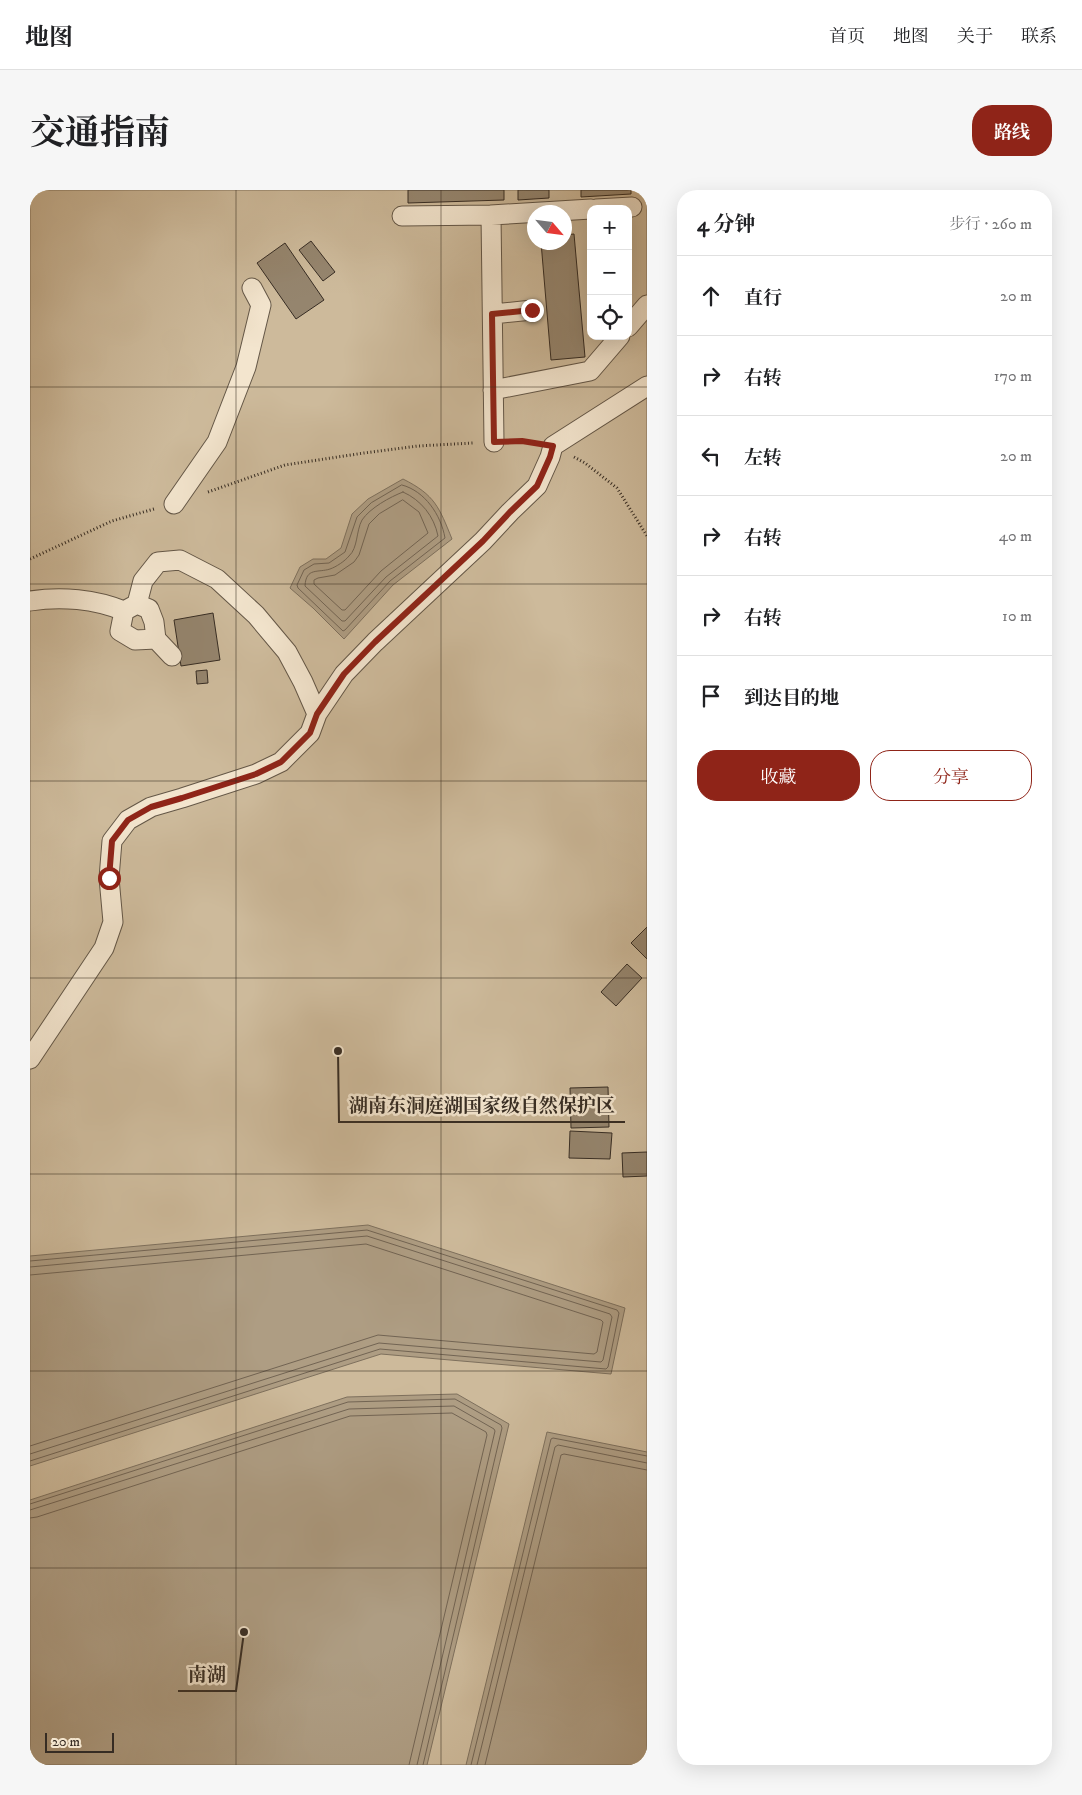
<!DOCTYPE html>
<html lang="zh">
<head>
<meta charset="utf-8">
<style>
  :root { --surface:#fff; --page:#f6f6f6; --text:#202124; --muted:#757577; --line:#e0e0e0; --accent:#8f2418 }
  body { margin:0; font-family:"IM FELL DW Pica","Noto Serif SC",serif; background:var(--page); color:var(--text) }
  .controls { position:absolute; right:15px; top:15px; display:grid; overflow:hidden; border-radius:10px; box-shadow:0 5px 20px #0002 }
  .controls button { width:45px; height:45px; display:grid; place-items:center; padding:0; border:0; border-bottom:1px solid var(--line); background:var(--surface); color:var(--text); font:25px sans-serif }
  .compass { position:absolute; left:497px; top:15px; width:45px; height:45px; border-radius:50%; background:var(--surface); box-shadow:0 5px 20px #0002; rotate:118deg }
  .scale { position:absolute; left:15px; bottom:12px; width:69px; box-sizing:border-box; padding-left:5px; border:2px solid #362c23; border-top:0; font-size:14px; line-height:18px; white-space:nowrap; color:#362c23; -webkit-text-stroke:4px #f3e5ce; paint-order:stroke }
  .stop { position:absolute; width:15px; height:15px; margin:-11px; border:4px solid #8f2418; border-radius:50%; background:#fff }
  .stop.end { background:#8f2418; border-color:#fff; box-shadow:0 1px 5px #0008 }
  .list { margin:0; padding:0; list-style:none }
  h2 { display:flex; justify-content:space-between; align-items:center; height:65px; margin:0; padding:0 20px; font-size:21px }
  h2 small { font-size:16px; font-weight:400; color:var(--muted) }
  .list li { display:grid; grid-template-columns:32px 1fr auto; gap:15px; align-items:center; box-sizing:border-box; height:80px; padding:0 20px; border-top:1px solid var(--line) }
  .list b { display:block; font-size:19px; white-space:nowrap }
  .list em { font-size:16px; font-style:normal; color:var(--muted) }
  .actions { display:flex; gap:10px; padding:15px 20px }
  .actions a { flex:1; padding:11px 0; border:1px solid var(--accent); border-radius:20px; text-align:center; font-size:18px; color:var(--accent) }
  .actions .main { background:var(--accent); color:#fff }
  .icon { flex:none; width:28px; height:28px; fill:none; stroke:currentColor; stroke-width:2; stroke-linecap:round; stroke-linejoin:round }
  .map { position:relative; flex:none; width:617px; height:1575px; overflow:hidden; border-radius:20px }
  header { display:flex; align-items:center; gap:30px; box-sizing:border-box; height:70px; padding:0 25px; background:var(--surface); border-bottom:1px solid var(--line) }
  header strong { font-size:24px }
  nav { display:flex; gap:28px; margin-inline-start:auto; font-size:18px }
  .intro { display:flex; align-items:center; justify-content:space-between; box-sizing:border-box; height:120px; padding:0 30px }
  h1 { margin:0; font-size:35px }
  .button { padding:12px 22px; border-radius:20px; background:var(--accent); color:#fff; font-size:18px; font-weight:700 }
  main { display:flex; gap:30px; padding:0 30px }
  aside { flex:1; background:var(--surface); border-radius:20px; box-shadow:0 5px 20px #0002 }
  .map>svg:first-child { display:block }
  .green { fill:#cdba9b; stroke:#82735f; fill-rule:evenodd }
  .water { fill:#ae9d83; stroke:#7e705d }
  .lines { fill:none; stroke-linecap:round; stroke-linejoin:round }
  .shore { stroke:#726453; stroke-width:1 }
  .building { fill:#95856e; stroke:#362c23 }
  .street-casing { stroke:#645747; stroke-width:21 }
  .path { stroke:#362c23; stroke-width:3; stroke-dasharray:1 2.5; stroke-linecap:butt }
  .street { stroke:#f3e5ce; stroke-width:19 }
  .route { stroke:#8f2418; stroke-width:6 }
  .grid { fill:none; stroke:#362c23; stroke-width:1; stroke-opacity:0.55 }
  .leader { fill:none; stroke:#362c23; stroke-width:2 }
  .callout-dot { fill:#362c23; stroke:#f3e5ce; stroke-width:2 }
  .callout-label { font-size:19px; text-anchor:middle; font-weight:bold; fill:#362c23; stroke:#f3e5ce; stroke-width:5; stroke-linejoin:round; paint-order:stroke }
</style>
</head>
<body>
<header>
<strong>地图</strong>
<nav><a>首页</a><a>地图</a><a>关于</a><a>联系</a></nav>
</header>
<div class="intro"><h1>交通指南</h1><a class="button">路线</a></div>
<main>
<div class="map">
<svg width="617" height="1575" viewBox="0 0 617 1575">
  <rect width="100%" height="100%" fill="#ecd7b4"/>
  <filter id="stains"><feTurbulence type="fractalNoise" baseFrequency=".004" numOctaves="4"/><feColorMatrix values="0 0 0 0 .2 0 0 0 0 .09 0 0 0 0 .02 0 0 0 .5 -.17"/></filter>
  <radialGradient id="worn" r=".72"><stop offset=".6" stop-color="#630" stop-opacity="0"/><stop offset="1" stop-color="#630" stop-opacity=".3"/></radialGradient>
  <path class="green" d="M 0,0 L 617,0 L 617,1575 L 0,1575 ZM 561,19 L 598,19 L 598,146 L 561,146 ZM 504,22 L 534,22 L 534,52 L 504,52 Z"/>
  <path class="water" d="M 373,289 C 405,305 409,317 422,349 L 363,395 L 314,449 L 283,418 L 260,398 L 270,377 L 283,369 L 296,369 L 311,358 L 322,324 L 338,309 Z
    M 338,1035 L 595,1118 L 581,1184 L 351,1164 L 0,1276 L 0,1066 Z
    M 427,1204 L 479,1234 L 397,1575 L 0,1575 L 0,1310 L 317,1207 Z
    M 517,1242 L 617,1262 L 617,1575 L 436,1575 Z"/>
  <g class="lines">
    <path class="shore" d="M 372,295 C 395,301 411,325 415,348 L 360,391 L 315,440 L 313,441 L 268,398 L 267,395 L 274,380 L 284,374 L 299,373 L 315,362 L 327,327 L 341,313 Z
      M 373,302 C 391,310 404,326 408,346 L 356,387 L 315,431 L 312,431 L 275,396 C 276,377 288,383 300,379 C 306,377 315,371 319,366 C 328,358 326,341 332,330 C 340,318 360,307 373,302 Z
      M 373,310 L 389,322 L 398,343 L 351,381 L 315,420 L 312,420 L 284,394 L 284,390 L 288,388 L 305,385 L 324,372 L 329,365 L 339,334 L 349,324 Z
      M 0,1071 L 337,1040 L 587,1120 L 589,1123 L 578,1177 L 576,1179 L 350,1159 L 0,1271
      M 0,1077 L 337,1046 L 580,1124 L 582,1127 L 573,1170 L 571,1172 L 349,1153 L 0,1264
      M 0,1085 L 336,1054 L 571,1130 L 573,1132 L 567,1162 L 564,1164 L 348,1145 L 0,1256
      M 0,1314 L 318,1212 L 425,1209 L 471,1235 L 472,1238 L 393,1575
      M 0,1320 L 319,1219 L 424,1216 L 464,1239 L 465,1241 L 387,1575
      M 0,1328 L 7,1327 L 320,1226 L 422,1223 L 456,1242 L 457,1245 L 379,1575
      M 441,1575 L 521,1249 L 523,1248 L 617,1266
      M 447,1575 L 525,1257 L 528,1255 L 617,1273
      M 455,1575 L 531,1265 L 534,1264 L 617,1280"/>
  </g>
  <path class="building" d="M 378,0 L 474,0 L 474,10 L 378,13 Z
    M 488,0 L 519,0 L 519,8 L 488,10 Z
    M 551,0 L 601,0 L 601,4 L 551,7 Z
    M 544,44 L 555,167 L 521,170 L 511,52 L 534,52 L 534,45 Z
    M 281,51 L 305,82 L 293,91 L 269,60 Z
    M 255,53 L 294,110 L 266,129 L 227,73 Z
    M 183,423 L 190,470 L 151,476 L 144,430 Z
    M 177,480 L 178,493 L 167,494 L 166,481 Z
    M 617,737 L 617,769 L 601,753 Z
    M 597,774 L 612,788 L 586,816 L 571,802 Z
    M 578,897 L 579,937 L 541,938 L 540,898 Z
    M 540,941 L 582,943 L 580,969 L 539,968 Z
    M 617,962 L 617,986 L 593,987 L 592,963 Z"/>
  <g class="lines">
    <defs>
      <path id="street" d="M 566,19 L 602,17
        M 372,26 L 461,25
        M 463,124 L 502,120
        M 598,137 L 617,115
        M 463,200 L 560,181 L 590,146
        M 464,252 L 461,25 L 561,19
        M 144,314 L 187,252 L 216,177 L 231,115 L 222,98
        M 0,411 C 31,406 65,409 94,421
        M 126,449 L 105,450 L 90,441 L 94,421 L 107,414 L 119,419 L 124,432 L 126,449 L 142,466
        M 287,524 L 314,484 L 345,452 L 453,351 L 480,322 L 507,296 L 520,267 L 523,256 L 617,196
        M 0,869 L 74,758 L 83,732 L 79,688 L 82,651 L 98,630 L 121,617 L 152,608 L 226,584 L 251,572 L 280,543 L 287,524 L 273,492 L 257,462 L 226,425 L 187,389 L 150,370 L 128,372 L 113,391 L 107,414"/>
    </defs>
    <use href="#street" class="street-casing"/>
    <path class="path" d="M 484,251 L 503,253
      M 544,267 L 555,273 L 587,298 L 617,346
      M 178,302 L 255,275 L 334,263 L 388,256 L 443,253
      M 0,369 L 82,331 L 124,319"/>
    <use href="#street" class="street"/>
  </g>
  <g class="lines">
    <path class="route" d="M 79,688 L 82,651 L 98,630 L 121,617 L 152,608 L 226,584 L 251,572 L 280,543 L 287,524 L 314,484 L 345,452 L 453,351 L 480,322 L 507,296 L 520,267 L 523,256 L 492,251 L 464,252 L 462,124 L 502,120"/>
  </g>
  <path class="grid" d="M 206,0 L 206,1575M 411,0 L 411,1575M 0,197 L 617,197M 0,394 L 617,394M 0,591 L 617,591M 0,788 L 617,788M 0,984 L 617,984M 0,1181 L 617,1181M 0,1378 L 617,1378"/>
  <path class="leader" d="M308 861L309 932H595M214 1442L206 1501H148"/>
  <g class="callout-dot">
    <circle cx="308" cy="861" r="5"/>
    <circle cx="214" cy="1442" r="5"/>
  </g>
  <g class="callout-label">
    <text x="452" y="922">湖南东洞庭湖国家级自然保护区</text>
    <text x="177" y="1491">南湖</text>
  </g>
  <rect width="100%" height="100%" filter="url(#stains)"/>
  <rect width="100%" height="100%" fill="url(#worn)"/>
</svg>
<div class="controls">
<button>+</button>
<button>−</button>
<button><svg class="icon" aria-label="locate" viewBox="0 0 24 24"><circle cx="12" cy="12" r="6"/><path d="M12 2v4M12 18v4M2 12h4M18 12h4"/></svg></button>
</div>
<svg class="compass" viewBox="-18 -18 36 36"><path d="M0-13l5 13h-10z" fill="#e53935"/><path d="M0 13l5-13h-10z" fill="#757577"/></svg>
<div class="scale">20 m</div>
<div class="stop" style="left:79px;top:688px"></div>
<div class="stop end" style="left:502px;top:120px"></div>
</div>
<aside>
<h2>4 分钟<small>步行 · 260 m</small></h2>
<ul class="list">
<li><svg class="icon" aria-label="ahead" viewBox="0 0 24 24"><path d="M12 20V5M6 11l6-6 6 6"/></svg><div><b>直行</b></div><em>20 m</em></li>
<li><svg class="icon" aria-label="right" viewBox="0 0 24 24"><path d="M7 20v-9h11M14 6l5 5-5 5"/></svg><div><b>右转</b></div><em>170 m</em></li>
<li><svg class="icon" aria-label="left" viewBox="0 0 24 24"><path d="M17 20v-9H6M10 6l-5 5 5 5"/></svg><div><b>左转</b></div><em>20 m</em></li>
<li><svg class="icon" aria-label="right" viewBox="0 0 24 24"><path d="M7 20v-9h11M14 6l5 5-5 5"/></svg><div><b>右转</b></div><em>40 m</em></li>
<li><svg class="icon" aria-label="right" viewBox="0 0 24 24"><path d="M7 20v-9h11M14 6l5 5-5 5"/></svg><div><b>右转</b></div><em>10 m</em></li>
<li><svg class="icon" aria-label="arrive" viewBox="0 0 24 24"><path d="M6 21V4h12l-3 4 3 4H6"/></svg><div><b>到达目的地</b></div></li>
</ul>
<div class="actions"><a class="main">收藏</a><a>分享</a></div>
</aside>
</main>
</body>
</html>
